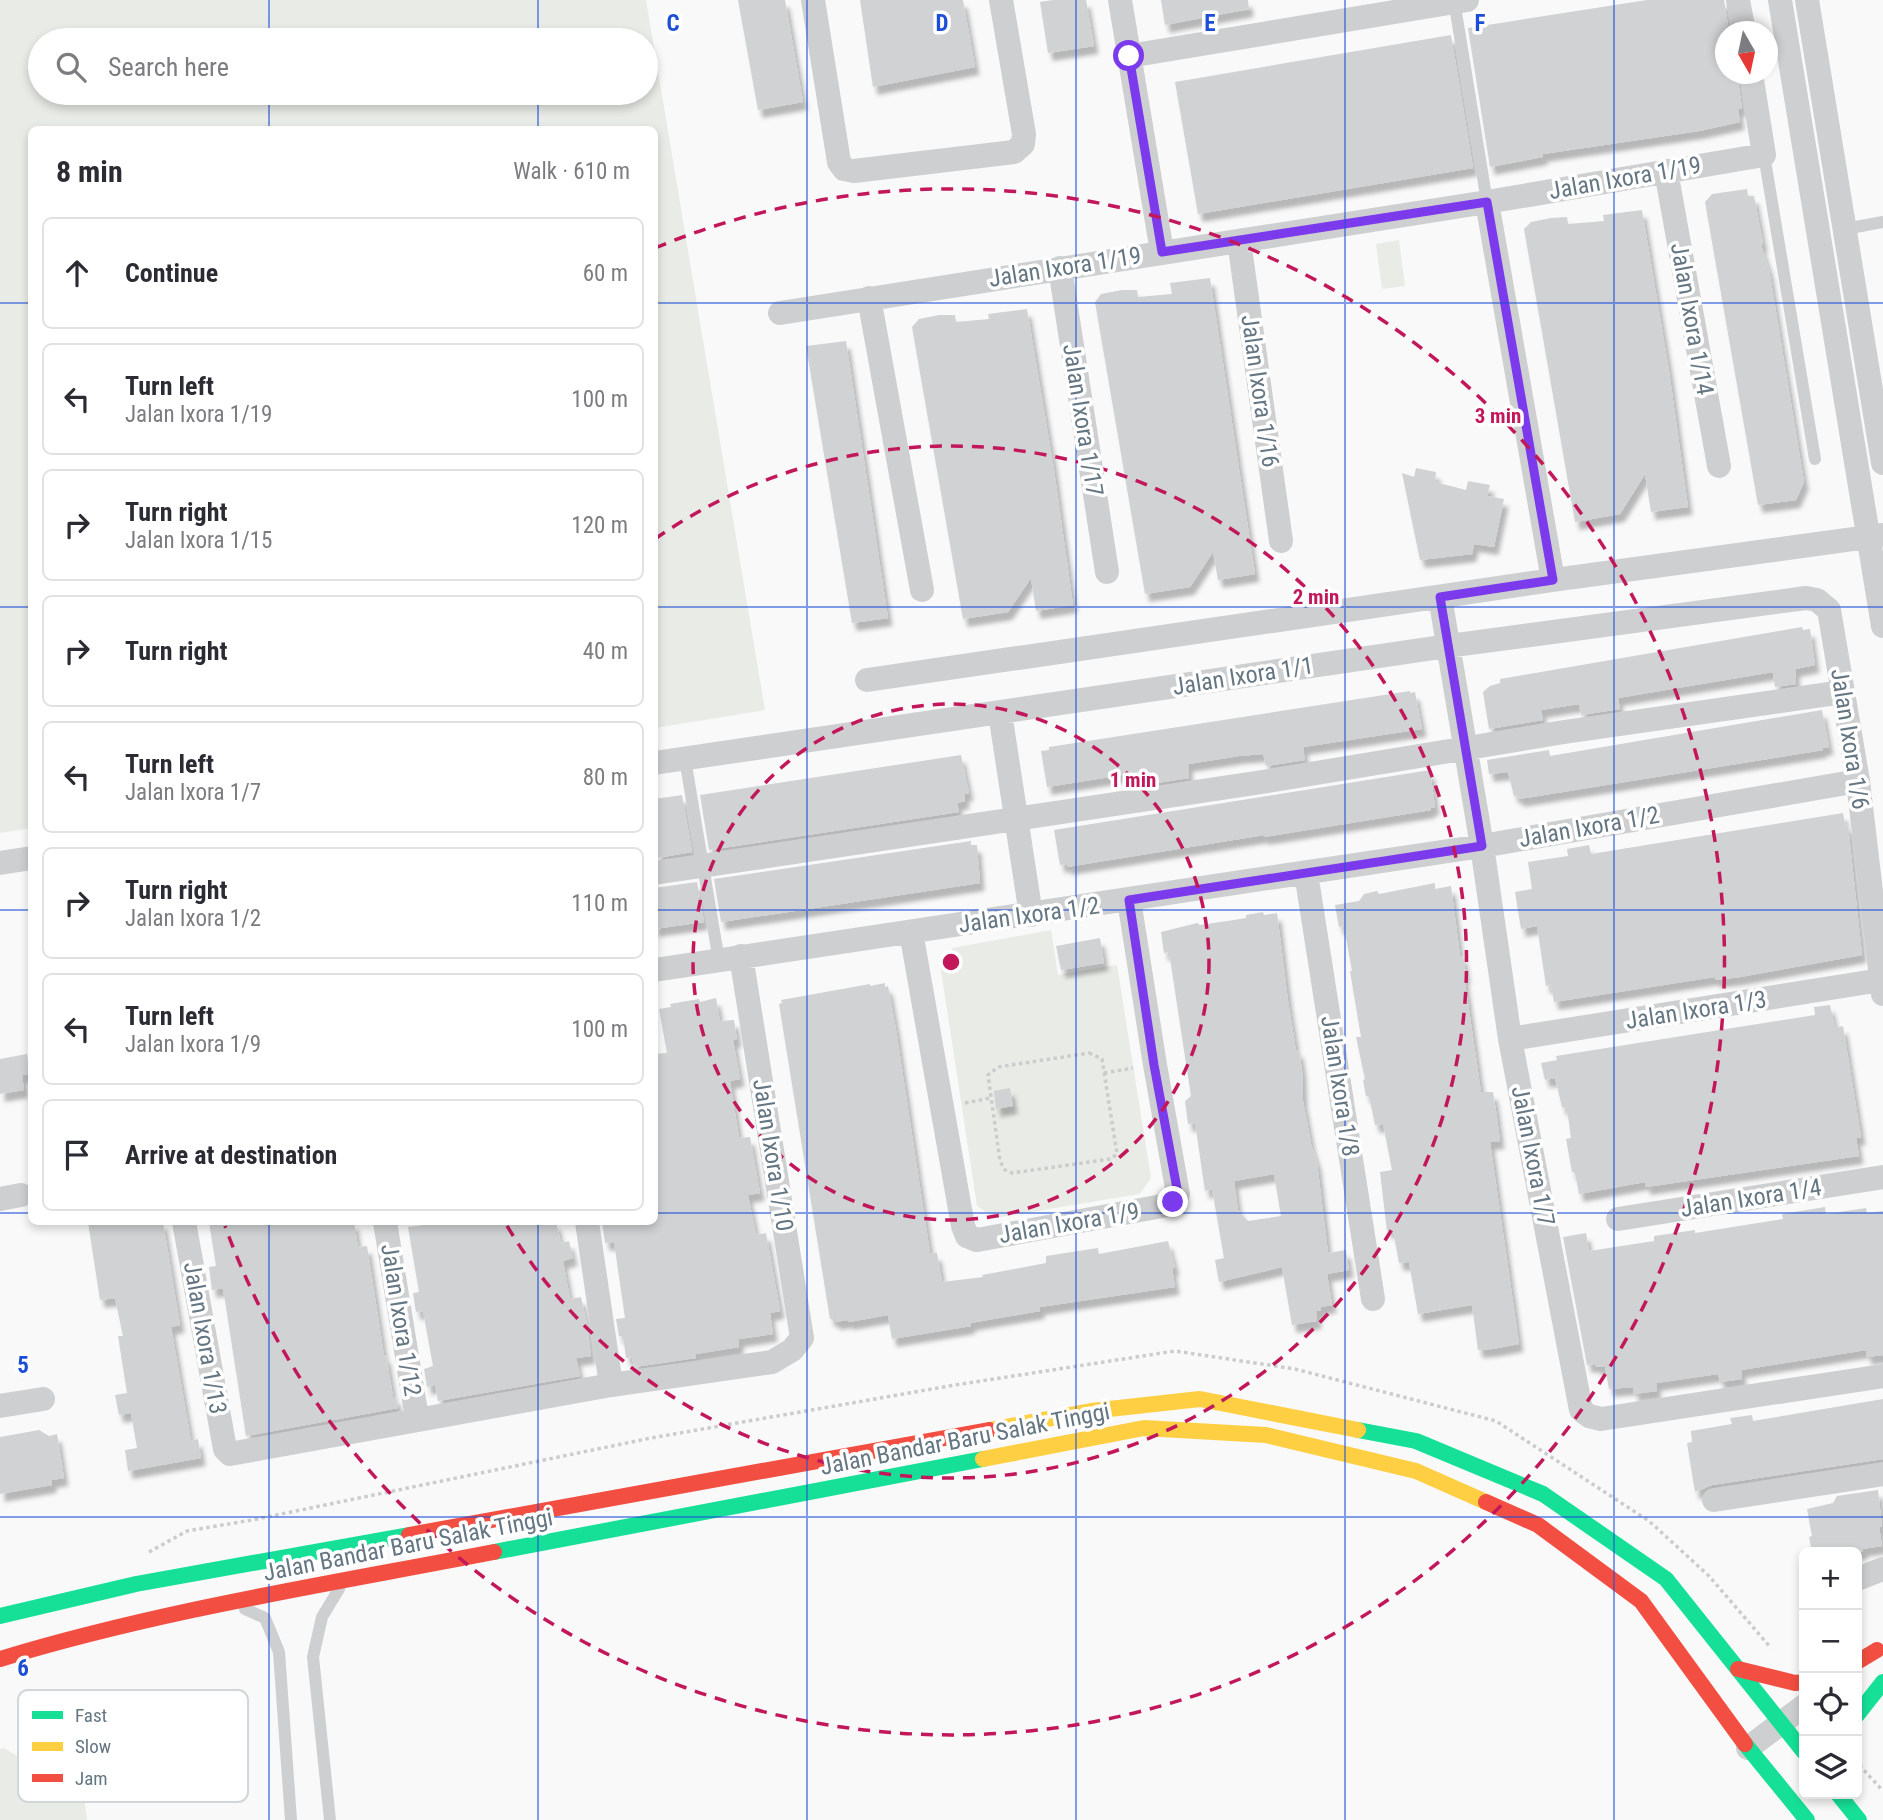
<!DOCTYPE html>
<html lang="en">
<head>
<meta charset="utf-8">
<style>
  :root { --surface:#fff; --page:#f2f2f3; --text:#2b2b33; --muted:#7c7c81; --line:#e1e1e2 }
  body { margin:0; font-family:"Roboto Condensed",sans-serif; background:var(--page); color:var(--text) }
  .controls { position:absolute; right:21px; bottom:21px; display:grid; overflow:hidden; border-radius:10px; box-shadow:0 4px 10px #0003 }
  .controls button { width:63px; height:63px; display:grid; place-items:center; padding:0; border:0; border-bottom:2px solid var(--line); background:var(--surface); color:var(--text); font:35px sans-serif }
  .compass { position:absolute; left:1715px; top:21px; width:63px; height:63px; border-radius:50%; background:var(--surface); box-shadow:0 4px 10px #0003; rotate:171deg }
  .stop { position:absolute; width:21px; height:21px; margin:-16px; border:5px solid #7c3aed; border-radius:50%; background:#fff }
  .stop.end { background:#7c3aed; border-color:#fff; box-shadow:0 2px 7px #0008 }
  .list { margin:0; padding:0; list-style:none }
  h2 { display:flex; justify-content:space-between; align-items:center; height:91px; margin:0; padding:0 28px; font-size:30px }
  h2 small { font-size:23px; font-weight:400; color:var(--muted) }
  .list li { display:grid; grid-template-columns:46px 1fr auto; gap:21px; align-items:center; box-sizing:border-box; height:112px; margin:0 14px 14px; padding:0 14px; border:2px solid var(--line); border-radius:10px }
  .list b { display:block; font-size:26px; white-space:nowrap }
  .list p { margin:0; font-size:23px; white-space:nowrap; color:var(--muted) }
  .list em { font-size:23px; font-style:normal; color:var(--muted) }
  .icon { flex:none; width:38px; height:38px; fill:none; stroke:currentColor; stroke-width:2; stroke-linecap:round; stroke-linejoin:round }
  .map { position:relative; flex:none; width:1883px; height:1820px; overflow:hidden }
  .search { position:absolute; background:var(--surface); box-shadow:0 4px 10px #0003; left:28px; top:28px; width:630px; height:77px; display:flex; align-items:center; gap:18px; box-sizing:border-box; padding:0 24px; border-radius:38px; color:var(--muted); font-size:26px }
  .panel { position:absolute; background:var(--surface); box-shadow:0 4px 10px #0003; left:28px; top:126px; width:630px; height:1099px; border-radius:10px }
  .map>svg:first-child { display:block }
  .green { fill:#e8ebe6; fill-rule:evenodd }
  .building { fill:#d0d2d3; fill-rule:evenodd; filter:url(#shadow) }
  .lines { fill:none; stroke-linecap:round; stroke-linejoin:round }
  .path { stroke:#cbcccd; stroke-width:3.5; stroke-dasharray:3.5 3.5; stroke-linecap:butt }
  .lane { stroke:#cecfd0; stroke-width:12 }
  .street { stroke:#cecfd0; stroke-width:24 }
  .fast { stroke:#16e098; stroke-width:16 }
  .slow { stroke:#ffcf43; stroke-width:16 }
  .jam { stroke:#f24e42; stroke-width:16 }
  .route { stroke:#7c3aed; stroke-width:9 }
  .grid { fill:none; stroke:#1d4ed8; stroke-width:2; stroke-opacity:0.55 }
  .ring { fill:none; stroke:#c2185b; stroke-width:3.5; stroke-dasharray:12 9 }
  .labels { text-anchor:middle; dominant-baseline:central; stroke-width:7; stroke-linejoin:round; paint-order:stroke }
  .street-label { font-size:24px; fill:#657683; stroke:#fff }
  .key { fill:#fff; stroke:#d1d6da; stroke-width:2 }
  .key-label { font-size:19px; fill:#657683 }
  .grid-label { font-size:23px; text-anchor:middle; font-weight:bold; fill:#1d4ed8; stroke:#fff; stroke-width:7; stroke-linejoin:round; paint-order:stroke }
  .centre { fill:#c2185b; stroke:#fff; stroke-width:3.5 }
  .ring-label { font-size:21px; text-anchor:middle; font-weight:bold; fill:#c2185b; stroke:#fff; stroke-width:7; stroke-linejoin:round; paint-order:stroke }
</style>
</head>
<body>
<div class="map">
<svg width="1883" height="1820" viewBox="0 0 1883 1820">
  <defs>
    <filter id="shadow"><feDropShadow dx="4.5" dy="8" stdDeviation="2" flood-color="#0004"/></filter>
  </defs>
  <rect width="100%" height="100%" fill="#f9f9f9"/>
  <path class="green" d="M 0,0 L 646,0 L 765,710 L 655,728 L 654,130 L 32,130 L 32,828 L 0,833 ZM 646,40 L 646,93 L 40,93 L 40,40 Z
    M 1399,240 L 1405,286 L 1382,289 L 1376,244 Z
    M 1051,930 L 1058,975 L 1117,965 L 1151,1178 L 1140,1194 L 995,1218 L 977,1206 L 940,964 L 953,948 Z
    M 4,1748 L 84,1797 L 87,1820 L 0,1820 L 0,1749 Z"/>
  <path class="building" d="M 738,0 L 785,0 L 803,102 L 758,110 Z
    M 860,0 L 963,0 L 975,67 L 873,87 Z
    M 1053,0 L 1086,0 L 1094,46 L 1048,53 L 1040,2 Z
    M 1161,0 L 1248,0 L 1249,9 L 1165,25 Z
    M 1647,0 L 1724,0 L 1729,32 L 1726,32 L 1726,74 L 1737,74 L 1742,109 L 1738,109 L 1740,122 L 1699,131 L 1543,154 L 1543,157 L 1490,167 L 1468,28 Z
    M 1451,35 L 1473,168 L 1198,214 L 1175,82 Z
    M 1747,189 L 1748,196 L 1754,196 L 1763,244 L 1761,245 L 1769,270 L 1804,482 L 1796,500 L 1758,505 L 1705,202 L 1712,194 Z
    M 1642,210 L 1669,371 L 1688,507 L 1651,512 L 1645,474 L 1620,514 L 1575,522 L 1524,229 L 1531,222 L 1551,218 L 1567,217 L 1568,224 L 1604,221 L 1603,215 Z
    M 1210,278 L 1255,574 L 1218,580 L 1213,552 L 1190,587 L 1145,594 L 1095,302 L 1101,294 L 1122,290 L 1137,290 L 1138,297 L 1172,294 L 1170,283 Z
    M 1027,309 L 1054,470 L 1073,605 L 1036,611 L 1031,578 L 1008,612 L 963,619 L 912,327 L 919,319 L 939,315 L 955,315 L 956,322 L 989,319 L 988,314 Z
    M 846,341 L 888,618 L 852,623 L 806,346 Z
    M 1416,468 L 1436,472 L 1435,482 L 1466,490 L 1468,481 L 1490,485 L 1487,496 L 1504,499 L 1494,547 L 1474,544 L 1472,554 L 1420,560 L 1402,473 L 1414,477 Z
    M 1802,627 L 1803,630 L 1810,629 L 1815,665 L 1795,669 L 1796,684 L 1775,687 L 1773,672 L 1618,698 L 1620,709 L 1581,715 L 1579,704 L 1541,710 L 1543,720 L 1489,729 L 1483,692 L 1490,686 L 1500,683 L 1500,679 Z
    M 1410,691 L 1410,693 L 1415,692 L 1422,729 L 1303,747 L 1305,760 L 1266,766 L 1263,754 L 1239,756 L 1188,764 L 1189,778 L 1150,784 L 1147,771 L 1047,787 L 1041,751 L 1049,750 L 1049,747 Z
    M 1822,710 L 1829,747 L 1822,748 L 1823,750 L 1519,799 L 1518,795 L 1514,796 L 1508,772 L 1489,774 L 1487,760 L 1549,750 L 1550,756 Z
    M 961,755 L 969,793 L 964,794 L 965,801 L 957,803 L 959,812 L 709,850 L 700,795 Z
    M 1430,770 L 1435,807 L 1430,808 L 1431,810 L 1264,837 L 1264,835 L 1067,867 L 1067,864 L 1060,865 L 1054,830 Z
    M 682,795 L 692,852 L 657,858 L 654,799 Z
    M 1843,813 L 1845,824 L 1848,826 L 1862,955 L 1740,977 L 1715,980 L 1715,977 L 1554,1002 L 1551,985 L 1546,986 L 1537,926 L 1521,929 L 1515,892 L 1532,889 L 1528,862 L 1568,856 L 1567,849 L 1589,845 L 1591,854 Z
    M 971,841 L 971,845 L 977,845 L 980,883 L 721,922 L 714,879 Z
    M 697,882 L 704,922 L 654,929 L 654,888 Z
    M 1435,883 L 1435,889 L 1451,886 L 1460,956 L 1463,956 L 1466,976 L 1464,976 L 1481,1092 L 1493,1092 L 1496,1111 L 1500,1141 L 1490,1142 L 1519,1344 L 1492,1349 L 1478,1350 L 1472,1305 L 1418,1314 L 1409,1262 L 1399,1263 L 1393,1230 L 1387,1231 L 1380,1172 L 1392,1170 L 1383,1124 L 1375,1125 L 1369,1096 L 1366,1096 L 1363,1080 L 1365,1079 L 1356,1037 L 1361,1037 L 1350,971 L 1352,971 L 1344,926 L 1339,927 L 1335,905 L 1359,901 L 1364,894 L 1377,891 L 1379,894 Z
    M 1263,912 L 1264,915 L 1277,913 L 1288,1001 L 1296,1051 L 1299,1050 L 1302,1071 L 1303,1101 L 1311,1144 L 1317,1163 L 1328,1253 L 1346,1250 L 1349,1270 L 1327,1274 L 1332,1305 L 1321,1307 L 1321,1311 L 1316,1311 L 1317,1321 L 1292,1325 L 1282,1267 L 1219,1282 L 1215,1260 L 1224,1258 L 1212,1189 L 1205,1191 L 1195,1123 L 1188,1124 L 1185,1101 L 1191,1096 L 1169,952 L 1164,953 L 1161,932 L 1197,923 L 1200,925 L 1234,920 L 1246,918 L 1246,915 ZM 1274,1174 L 1281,1216 L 1248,1221 L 1238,1210 L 1234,1181 Z
    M 1100,938 L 1104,963 L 1061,970 L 1056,946 Z
    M 885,983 L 885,987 L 888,986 L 896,1030 L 930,1253 L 937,1253 L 942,1282 L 983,1277 L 982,1275 L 1046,1263 L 1046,1256 L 1098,1248 L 1099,1254 L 1168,1241 L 1175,1268 L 1172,1268 L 1175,1287 L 1040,1307 L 1040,1311 L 970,1323 L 971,1326 L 892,1339 L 888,1315 L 849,1322 L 848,1320 L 835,1322 L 835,1319 L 830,1319 L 779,1004 L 782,1003 L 781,1000 L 870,984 L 870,986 Z
    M 716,998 L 720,1021 L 734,1020 L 737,1040 L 733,1040 L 740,1079 L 730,1081 L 739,1138 L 750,1137 L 760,1193 L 748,1195 L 756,1235 L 766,1233 L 780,1311 L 770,1313 L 773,1334 L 739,1339 L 739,1347 L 696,1354 L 696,1358 L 634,1367 L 632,1357 L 626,1358 L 623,1336 L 619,1336 L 616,1319 L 625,1318 L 614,1242 L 605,1243 L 602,1222 L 654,1222 L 654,1054 L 667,1053 L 659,1009 L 671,1007 L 670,1004 L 699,999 L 700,1002 Z
    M 1830,1005 L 1835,1028 L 1843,1026 L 1861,1137 L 1856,1138 L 1859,1156 L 1646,1187 L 1645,1182 L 1579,1194 L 1575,1173 L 1572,1172 L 1566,1139 L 1571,1138 L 1567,1109 L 1562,1107 L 1555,1078 L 1545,1080 L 1541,1063 L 1557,1060 L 1556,1056 L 1815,1015 L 1814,1007 Z
    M 27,1054 L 30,1074 L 22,1075 L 24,1090 L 0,1094 L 0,1059 Z
    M 1010,1088 L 1013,1106 L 996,1109 L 994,1091 Z
    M 1825,1207 L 1826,1214 L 1866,1208 L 1867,1213 L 1883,1211 L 1883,1355 L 1867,1357 L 1866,1350 L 1741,1370 L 1742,1379 L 1720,1382 L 1718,1374 L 1656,1383 L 1657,1391 L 1634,1394 L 1633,1387 L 1609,1389 L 1605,1366 L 1596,1367 L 1595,1364 L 1587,1365 L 1563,1237 L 1586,1233 L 1589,1251 L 1654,1241 L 1654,1236 L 1695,1230 L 1695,1233 L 1783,1219 L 1782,1214 Z
    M 88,1222 L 163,1222 L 180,1325 L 171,1327 L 191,1441 L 198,1439 L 201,1458 L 128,1471 L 125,1450 L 137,1448 L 131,1413 L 119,1415 L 115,1395 L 127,1393 L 118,1336 L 123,1336 L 115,1298 L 100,1300 Z
    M 209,1222 L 354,1222 L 358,1247 L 367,1246 L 384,1356 L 386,1355 L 393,1397 L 396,1397 L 398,1408 L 246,1436 L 223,1288 L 212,1290 L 209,1267 L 216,1266 Z
    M 449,1222 L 556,1222 L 561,1243 L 569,1241 L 573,1258 L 563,1261 L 570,1299 L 581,1297 L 587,1324 L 591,1356 L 576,1358 L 580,1376 L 438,1401 L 435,1385 L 427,1387 L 424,1369 L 433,1366 L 423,1311 L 416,1312 L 413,1293 L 419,1292 L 408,1227 Z
    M 1883,1399 L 1883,1459 L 1712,1485 L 1695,1492 L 1687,1443 L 1692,1442 L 1691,1431 L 1732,1424 L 1730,1418 L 1752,1415 L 1753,1421 Z
    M 39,1430 L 49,1436 L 57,1434 L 64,1478 L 52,1480 L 52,1485 L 0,1494 L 0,1437 Z
    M 1878,1490 L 1882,1527 L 1879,1527 L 1882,1546 L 1862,1549 L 1863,1552 L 1812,1552 L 1809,1537 L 1812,1536 L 1807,1509 L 1833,1503 L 1837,1496 Z"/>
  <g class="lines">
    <path class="path" d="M 1089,1053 L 1102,1059 L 1117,1154 L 1111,1159 L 1012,1173 L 1005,1170 L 1000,1161 L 988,1075 L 998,1067 Z
      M 1104,1073 L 1133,1068
      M 965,1103 L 990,1098
      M 149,1552 L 187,1531 L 252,1520 L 651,1438 L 955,1385 L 1175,1351 L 1295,1369 L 1496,1421 L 1649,1521 L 1709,1576 L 1771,1648
      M 1857,1751 L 1861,1767 L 1883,1791"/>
    <path class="lane" d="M 1454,0 L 1487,202
      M 1764,155 L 1815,459
      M 1845,229 L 1883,222
      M 685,759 L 719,961
      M 245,1609 L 265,1618 L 279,1652 L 291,1820
      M 330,1820 L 313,1657 L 322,1617 L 339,1589"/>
    <path class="street" d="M 813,0 L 839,162 L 844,169 L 854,171 L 1014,152 L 1023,144 L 1024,134 L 1001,0
      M 1120,0 L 1162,252
      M 1738,0 L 1744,32
      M 1780,0 L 1883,626
      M 1807,0 L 1883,463
      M 1129,56 L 1467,0
      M 1666,171 L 1719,466
      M 1487,202 L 1553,580
      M 1239,241 L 1281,541
      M 1060,268 L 1107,572
      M 869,298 L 922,590
      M 780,313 L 1487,202 L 1764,155 L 1751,74
      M 1440,597 L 1482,846 L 1510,1039 L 1581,1410 L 1589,1416 L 1601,1419 L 1883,1376
      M 867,680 L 1553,580 L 1883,535
      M 1000,713 L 1031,915
      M 654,763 L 1448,646 L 1806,598 L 1817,600 L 1829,610 L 1858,781 L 1883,994
      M 0,863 L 32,858
      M 654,873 L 1262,782 L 1564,732 L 1843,692
      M 1306,873 L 1373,1299
      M 911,932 L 963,1226 L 967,1236 L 977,1240 L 1162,1206 L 1173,1202 L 1178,1194 L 1155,1065 L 1129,900
      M 654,970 L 1482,846 L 1858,781
      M 1510,1039 L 1881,980
      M 0,1199 L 21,1195
      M 1618,1219 L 1883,1177
      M 184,1222 L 225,1449 L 230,1454 L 611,1385 L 772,1362 L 792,1350 L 802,1338 L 741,956
      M 385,1222 L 417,1418
      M 587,1222 L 611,1385
      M 0,1406 L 43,1399
      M 1714,1500 L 1883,1474
      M 1857,1579 L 1883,1569
      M 1748,1748 L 1804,1706"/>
    <path class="fast" d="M 1358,1430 L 1416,1441 L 1543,1494 L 1666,1579 L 1804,1752
      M 494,1552 L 983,1459
      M 0,1616 L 136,1584 L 409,1535
      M 1857,1715 L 1883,1682
      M 1745,1744 L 1807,1820
      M 1838,1794 L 1859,1820"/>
    <path class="slow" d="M 989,1430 L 1091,1411 L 1200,1399 L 1358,1430
      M 983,1459 L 1144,1428 L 1266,1435 L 1416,1471 L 1486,1502"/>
    <path class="jam" d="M 1486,1502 L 1538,1525 L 1641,1601 L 1745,1744
      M 409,1535 L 989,1430
      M 0,1659 C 161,1610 329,1584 494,1552
      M 1857,1662 L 1877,1650
      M 1738,1669 L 1795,1683 L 1804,1682"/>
  </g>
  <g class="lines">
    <path class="route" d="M 1129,56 L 1162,252 L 1487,202 L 1553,580 L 1440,597 L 1482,846 L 1129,900 L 1154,1065 L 1178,1194 L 1173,1202"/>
  </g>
  <path class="grid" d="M 269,0 L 269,40M 538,0 L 538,40M 807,0 L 807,1820M 1076,0 L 1076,1820M 1345,0 L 1345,1820M 1614,0 L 1614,1820M 269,93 L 269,130M 538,93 L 538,130M 0,303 L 32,303M 654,303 L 1883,303M 0,607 L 32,607M 654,607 L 1883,607M 0,910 L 32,910M 654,910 L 1883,910M 0,1213 L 32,1213M 654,1213 L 1883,1213M 269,1222 L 269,1820M 538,1222 L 538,1820M 0,1517 L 1883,1517"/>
  <g class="ring">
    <circle cx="951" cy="962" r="258"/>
    <path d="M655 539A516 516 0 1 1 506 1224"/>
    <path d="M655 248A773 773 0 1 1 225 1226"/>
  </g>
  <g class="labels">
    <g class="street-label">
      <text transform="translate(1625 178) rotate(-10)">Jalan Ixora 1/19</text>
      <text transform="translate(1065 267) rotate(-9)">Jalan Ixora 1/19</text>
      <text transform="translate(1692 319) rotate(80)">Jalan Ixora 1/14</text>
      <text transform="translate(1260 391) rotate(82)">Jalan Ixora 1/16</text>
      <text transform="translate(1083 420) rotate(81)">Jalan Ixora 1/17</text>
      <text transform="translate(1243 676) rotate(-9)">Jalan Ixora 1/1</text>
      <text transform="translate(1850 739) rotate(81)">Jalan Ixora 1/6</text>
      <text transform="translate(1589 827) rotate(-10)">Jalan Ixora 1/2</text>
      <text transform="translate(1029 915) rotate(-8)">Jalan Ixora 1/2</text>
      <text transform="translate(1696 1010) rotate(-9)">Jalan Ixora 1/3</text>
      <text transform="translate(1340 1086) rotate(81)">Jalan Ixora 1/8</text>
      <text transform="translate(773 1155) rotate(81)">Jalan Ixora 1/10</text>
      <text transform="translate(1533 1156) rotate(79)">Jalan Ixora 1/7</text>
      <text transform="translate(1751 1198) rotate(-9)">Jalan Ixora 1/4</text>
      <text transform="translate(1069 1223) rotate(-10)">Jalan Ixora 1/9</text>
      <text transform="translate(401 1320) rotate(81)">Jalan Ixora 1/12</text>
      <text transform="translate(205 1338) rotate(80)">Jalan Ixora 1/13</text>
      <text transform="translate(965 1439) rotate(-11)">Jalan Bandar Baru Salak Tinggi</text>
      <text transform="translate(408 1545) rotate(-11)">Jalan Bandar Baru Salak Tinggi</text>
    </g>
  </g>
  <rect x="18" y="1690" width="230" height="112" rx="10" class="key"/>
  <rect x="32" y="1711" width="31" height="8" fill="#16e098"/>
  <rect x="32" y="1742" width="31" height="9" fill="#ffcf43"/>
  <rect x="32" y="1774" width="31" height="8" fill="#f24e42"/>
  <g class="key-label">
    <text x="75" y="1722">Fast</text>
    <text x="75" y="1753">Slow</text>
    <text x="75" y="1785">Jam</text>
  </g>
  <g class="grid-label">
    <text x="673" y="31">C</text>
    <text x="942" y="31">D</text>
    <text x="1210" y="31">E</text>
    <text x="1480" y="31">F</text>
    <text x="23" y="1373">5</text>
    <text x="23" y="1676">6</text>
  </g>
  <circle cx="951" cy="962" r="10" class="centre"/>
  <g class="ring-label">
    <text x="1498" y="423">3 min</text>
    <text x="1316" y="604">2 min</text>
    <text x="1133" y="787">1 min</text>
  </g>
</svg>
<div class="controls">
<button>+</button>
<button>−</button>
<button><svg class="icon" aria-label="locate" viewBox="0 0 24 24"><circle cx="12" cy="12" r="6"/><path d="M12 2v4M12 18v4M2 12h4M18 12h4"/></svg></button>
<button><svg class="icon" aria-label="layers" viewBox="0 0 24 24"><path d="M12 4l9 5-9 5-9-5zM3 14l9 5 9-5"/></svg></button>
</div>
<svg class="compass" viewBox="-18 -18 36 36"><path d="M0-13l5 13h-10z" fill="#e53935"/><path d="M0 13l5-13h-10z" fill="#7c7c81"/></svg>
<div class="stop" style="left:1129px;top:56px"></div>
<div class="stop end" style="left:1173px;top:1202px"></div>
<div class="search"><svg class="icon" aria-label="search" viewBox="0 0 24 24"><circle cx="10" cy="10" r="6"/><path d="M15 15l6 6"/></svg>Search here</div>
<section class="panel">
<h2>8 min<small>Walk · 610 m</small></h2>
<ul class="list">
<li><svg class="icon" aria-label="ahead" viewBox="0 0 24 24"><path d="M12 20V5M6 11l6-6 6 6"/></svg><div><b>Continue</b></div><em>60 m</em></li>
<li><svg class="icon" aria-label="left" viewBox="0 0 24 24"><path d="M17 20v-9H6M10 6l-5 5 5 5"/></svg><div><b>Turn left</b><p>Jalan Ixora 1/19</p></div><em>100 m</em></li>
<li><svg class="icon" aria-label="right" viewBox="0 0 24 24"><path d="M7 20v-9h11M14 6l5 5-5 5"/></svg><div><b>Turn right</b><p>Jalan Ixora 1/15</p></div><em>120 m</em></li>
<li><svg class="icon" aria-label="right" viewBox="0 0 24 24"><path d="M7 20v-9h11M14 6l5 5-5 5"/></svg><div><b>Turn right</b></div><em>40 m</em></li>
<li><svg class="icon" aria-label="left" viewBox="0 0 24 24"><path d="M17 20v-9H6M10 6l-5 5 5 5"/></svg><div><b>Turn left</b><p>Jalan Ixora 1/7</p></div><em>80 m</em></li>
<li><svg class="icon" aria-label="right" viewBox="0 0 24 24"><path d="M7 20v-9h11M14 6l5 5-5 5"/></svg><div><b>Turn right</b><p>Jalan Ixora 1/2</p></div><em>110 m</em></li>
<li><svg class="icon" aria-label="left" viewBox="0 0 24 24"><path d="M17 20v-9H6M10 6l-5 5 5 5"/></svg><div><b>Turn left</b><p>Jalan Ixora 1/9</p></div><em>100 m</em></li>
<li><svg class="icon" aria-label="arrive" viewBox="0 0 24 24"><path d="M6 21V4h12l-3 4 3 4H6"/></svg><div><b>Arrive at destination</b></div></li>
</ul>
</section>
</div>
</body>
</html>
